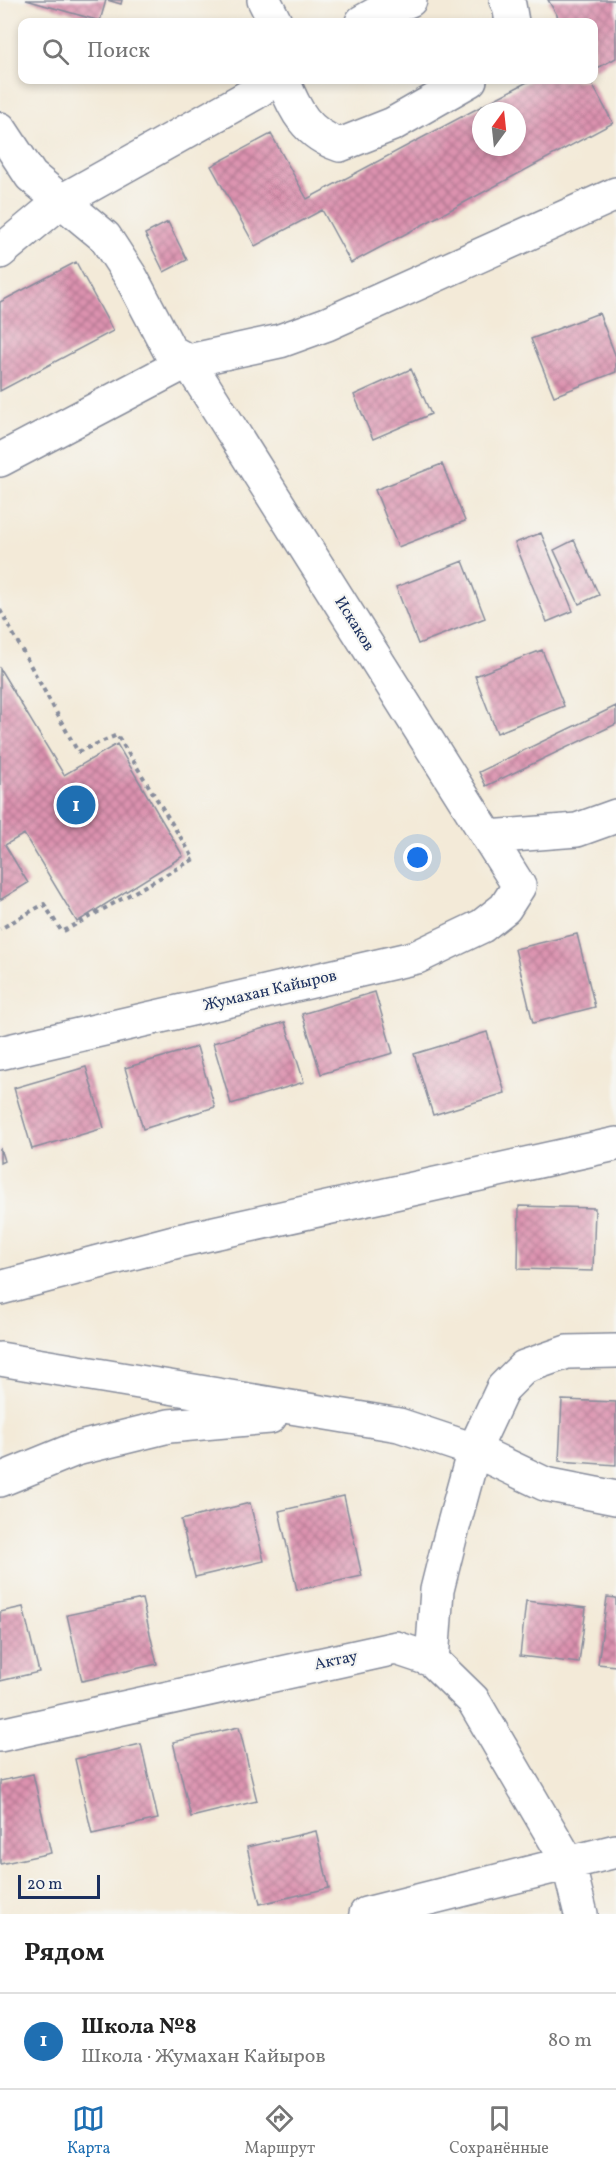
<!DOCTYPE html>
<html lang="ru">
<head>
<meta charset="utf-8">
<style>
  :root { --surface:#fff; --page:#f2f2f2; --text:#222; --muted:#767676; --line:#e0e0e0; --accent:#1f6fb2 }
  body { margin:0; font-family:Vollkorn,serif; background:var(--page); color:var(--text) }
  .compass { position:absolute; left:472px; top:102px; width:54px; height:54px; border-radius:50%; background:var(--surface); box-shadow:0 3px 9px #0003; rotate:15deg }
  .scale { position:absolute; left:18px; bottom:15px; width:82px; box-sizing:border-box; padding-left:6px; border:3px solid #1b2f5e; border-top:0; font-size:16px; line-height:21px; white-space:nowrap; color:#1b2f5e; -webkit-text-stroke:4px #f6f6f2; paint-order:stroke }
  .you { position:absolute; left:418px; top:858px; width:21px; height:21px; margin:-15px; border:4px solid #fff; border-radius:50%; background:#1a73e8; box-shadow:0 0 0 9px #1a73e833 }
  .badge { display:grid; place-items:center; width:39px; height:39px; border-radius:50%; background:var(--accent); color:#fff; font-size:20px; font-weight:700 }
  .pin { position:absolute; translate:-50% -50%; border:3px solid #fff; box-shadow:0 2px 6px #0006 }
  .list { margin:0; padding:0; list-style:none }
  h2 { display:flex; justify-content:space-between; align-items:center; height:78px; margin:0; padding:0 24px; font-size:26px }
  h2 small { font-size:20px; font-weight:400; color:var(--muted) }
  .list li { display:grid; grid-template-columns:39px 1fr auto; gap:18px; align-items:center; box-sizing:border-box; height:96px; padding:0 24px; border-top:2px solid var(--line) }
  .list b { display:block; font-size:22px; white-space:nowrap }
  .list p { margin:0; font-size:20px; white-space:nowrap; color:var(--muted) }
  .list em { font-size:20px; font-style:normal; color:var(--muted) }
  .icon { flex:none; width:33px; height:33px; fill:none; stroke:currentColor; stroke-width:2; stroke-linecap:round; stroke-linejoin:round }
  .map { position:relative; flex:none; width:616px; height:1914px; overflow:hidden }
  .search { position:absolute; background:var(--surface); box-shadow:0 3px 9px #0003; left:18px; right:18px; top:18px; height:66px; display:flex; align-items:center; gap:15px; box-sizing:border-box; padding:0 21px; border-radius:12px; color:var(--muted); font-size:22px }
  .sheet { height:174px; background:var(--surface) }
  nav { display:flex; justify-content:space-around; align-items:center; box-sizing:border-box; height:84px; border-top:2px solid var(--line); background:var(--surface); font-size:16px; color:var(--muted) }
  nav a { display:grid; justify-items:center; gap:3px }
  nav .on { color:var(--accent) }
  .map>svg:first-child { display:block }
  .building { fill:url(#building-cross-hatch); fill-rule:evenodd }
  .lines { fill:none; stroke-linecap:round; stroke-linejoin:round }
  .minor-casing { stroke:#878c9b; stroke-width:36 }
  .path { stroke:#878c9b; stroke-width:4; stroke-dasharray:4.5 4.5; stroke-linecap:butt }
  .minor { stroke:#fff; stroke-width:33 }
  .labels { text-anchor:middle; dominant-baseline:central; stroke-width:4.5; stroke-linejoin:round; paint-order:stroke }
  .street-label { font-size:16px; fill:#1b2f5e; stroke:#f6f6f2 }
</style>
</head>
<body>
<div class="map">
<svg width="616" height="1914" viewBox="0 0 616 1914">
  <defs>
    <pattern id="building-cross-hatch" width="8" height="8" patternUnits="userSpaceOnUse" patternTransform="scale(1.5)"><rect width="8" height="8" fill="#dc92af"/><path d="M0 0l8 8M0 8l8-8" fill="none" stroke="#b27892"/></pattern>
  </defs>
  <rect width="100%" height="100%" fill="#f6f6f2"/>
  <filter id="ink" filterUnits="userSpaceOnUse"><feTurbulence type="fractalNoise" baseFrequency=".0167" numOctaves="2"/><feDisplacementMap in="SourceGraphic" scale="12" xChannelSelector="R" yChannelSelector="G"/><feConvolveMatrix kernelMatrix="1 2 1 2 8 2 1 2 1" color-interpolation-filters="sRGB"/></filter>
  <filter id="wash" filterUnits="userSpaceOnUse"><feTurbulence type="fractalNoise" baseFrequency=".008" numOctaves="4" result="noise"/><feDisplacementMap in="SourceGraphic" scale="24" xChannelSelector="R" yChannelSelector="G"/><feGaussianBlur stdDeviation="1.35" result="paint"/><feColorMatrix in="noise" values="0 0 0 0 0 0 0 0 0 0 0 0 0 0 0 0 0 1.4 0 .05"/><feComposite in="paint" operator="in"/></filter>
  <g filter="url(#wash)">
    <rect width="100%" height="100%" fill="#f3ead8"/>
    <g id="blocks">
      <path class="building" d="M 26,0 L 106,0 L 100,21 Z
        M 107,0 L 122,0 L 121,4 Z
        M 548,0 L 616,0 L 616,58 L 594,70 L 594,22 L 561,22 Z
        M 531,80 L 590,80 L 613,123 L 351,263 L 322,210 L 255,246 L 211,166 L 271,134 L 307,199 ZM 481,111 L 517,111 L 517,147 L 481,147 Z
        M 168,222 L 187,260 L 164,272 L 145,234 Z
        M 76,262 L 113,331 L 0,391 L 0,302 Z
        M 599,313 L 616,357 L 616,372 L 554,396 L 531,339 Z
        M 411,369 L 431,414 L 373,439 L 354,395 Z
        M 442,464 L 465,521 L 398,547 L 375,490 Z
        M 541,533 L 573,611 L 547,622 L 515,543 Z
        M 574,540 L 599,595 L 579,604 L 554,550 Z
        M 463,561 L 485,618 L 418,644 L 396,587 Z
        M 542,650 L 564,706 L 497,733 L 475,676 Z
        M 0,669 L 64,775 L 117,744 L 183,856 L 77,922 L 24,834 L 5,845 L 28,883 L 0,900 Z
        M 616,706 L 616,724 L 486,786 L 479,772 Z
        M 577,934 L 595,1007 L 533,1023 L 515,949 Z
        M 375,992 L 393,1053 L 321,1074 L 302,1014 Z
        M 285,1022 L 304,1082 L 231,1104 L 213,1043 Z
        M 487,1032 L 505,1093 L 433,1115 L 414,1054 Z
        M 197,1047 L 215,1107 L 143,1129 L 125,1068 Z
        M 86,1067 L 104,1128 L 32,1149 L 14,1088 Z
        M 0,1148 L 4,1161 L 0,1163 Z
        M 519,1206 L 595,1208 L 593,1271 L 518,1269 Z
        M 562,1400 L 616,1402 L 616,1465 L 559,1461 Z
        M 344,1496 L 362,1576 L 297,1590 L 279,1511 Z
        M 250,1503 L 264,1561 L 195,1577 L 181,1520 Z
        M 607,1597 L 616,1598 L 616,1666 L 598,1664 Z
        M 142,1599 L 157,1664 L 82,1681 L 67,1615 Z
        M 526,1601 L 586,1608 L 579,1663 L 520,1656 Z
        M 23,1607 L 39,1672 L 0,1681 L 0,1612 Z
        M 239,1727 L 257,1801 L 191,1817 L 173,1742 Z
        M 141,1744 L 158,1819 L 92,1834 L 75,1759 Z
        M 33,1774 L 51,1853 L 0,1864 L 0,1781 Z
        M 316,1831 L 329,1888 L 260,1904 L 247,1847 Z"/>
    </g>
  </g>
  <g filter="url(#ink)">
    <use href="#blocks" fill-opacity="0" stroke="#878c9b" stroke-width="1.5"/>
    <g class="lines">
      <defs>
        <path id="minor" d="M 264,0 L 275,22
          M 506,0 L 509,5 L 512,22
          M 362,22 L 378,13 L 410,0
          M 283,80 C 295,111 307,134 340,145 L 393,124 L 470,80
          M 0,129 L 31,176 L 105,237 L 131,277 L 170,351 L 188,361 L 519,886 L 505,908 L 482,926 L 417,957 L 0,1053
          M 0,252 L 60,202 L 255,93 L 274,80
          M 0,460 L 188,361 L 280,341 L 327,324 L 616,194
          M 488,837 L 577,830 L 616,816
          M 0,1288 L 178,1241 L 616,1144
          M 0,1359 L 399,1425 L 474,1450 L 545,1484 L 616,1498
          M 0,1480 L 76,1449 L 169,1426 L 270,1417
          M 432,1660 L 437,1590 L 450,1538 L 474,1450 L 503,1388 L 524,1367 L 567,1352 L 616,1351
          M 0,1735 L 396,1648 L 432,1660 L 473,1700 L 568,1862 L 581,1914
          M 366,1914 L 616,1851"/>
      </defs>
      <use href="#minor" class="minor-casing"/>
      <path class="path" d="M 0,610 L 78,752 L 117,735 L 194,859 L 62,932 L 44,904 L 0,929"/>
      <use href="#minor" class="minor"/>
    </g>
  </g>
  <g class="labels">
    <g class="street-label">
      <text transform="translate(354 624) rotate(58)">Искаков</text>
      <text transform="translate(270 991) rotate(-13)">Жумахан Кайыров</text>
      <text transform="translate(336 1661) rotate(-12)">Актау</text>
    </g>
  </g>
</svg>
<svg class="compass" viewBox="-18 -18 36 36"><path d="M0-13l5 13h-10z" fill="#e53935"/><path d="M0 13l5-13h-10z" fill="#767676"/></svg>
<div class="scale">20 m</div>
<div class="you"></div>
<div class="pin badge" style="left:76px;top:805px">1</div>
<div class="search"><svg class="icon" aria-label="search" viewBox="0 0 24 24"><circle cx="10" cy="10" r="6"/><path d="M15 15l6 6"/></svg>Поиск</div>
</div>
<section class="sheet">
<h2>Рядом<small></small></h2>
<ul class="list">
<li><span class="badge">1</span><div><b>Школа №8</b><p>Школа · Жумахан Кайыров</p></div><em>80 m</em></li>
</ul>
</section>
<nav>
<a class="on"><svg class="icon" aria-label="map" viewBox="0 0 24 24"><path d="M3 6l6-2 6 2 6-2v14l-6 2-6-2-6 2zM9 4v14M15 6v14"/></svg>Карта</a>
<a><svg class="icon" aria-label="directions" viewBox="0 0 24 24"><path d="M12 3l9 9-9 9-9-9zM9 14v-3h6M13 9l2 2-2 2"/></svg>Маршрут</a>
<a><svg class="icon" aria-label="saved" viewBox="0 0 24 24"><path d="M7 4h10v16l-5-4-5 4z"/></svg>Сохранённые</a>
</nav>
</body>
</html>
